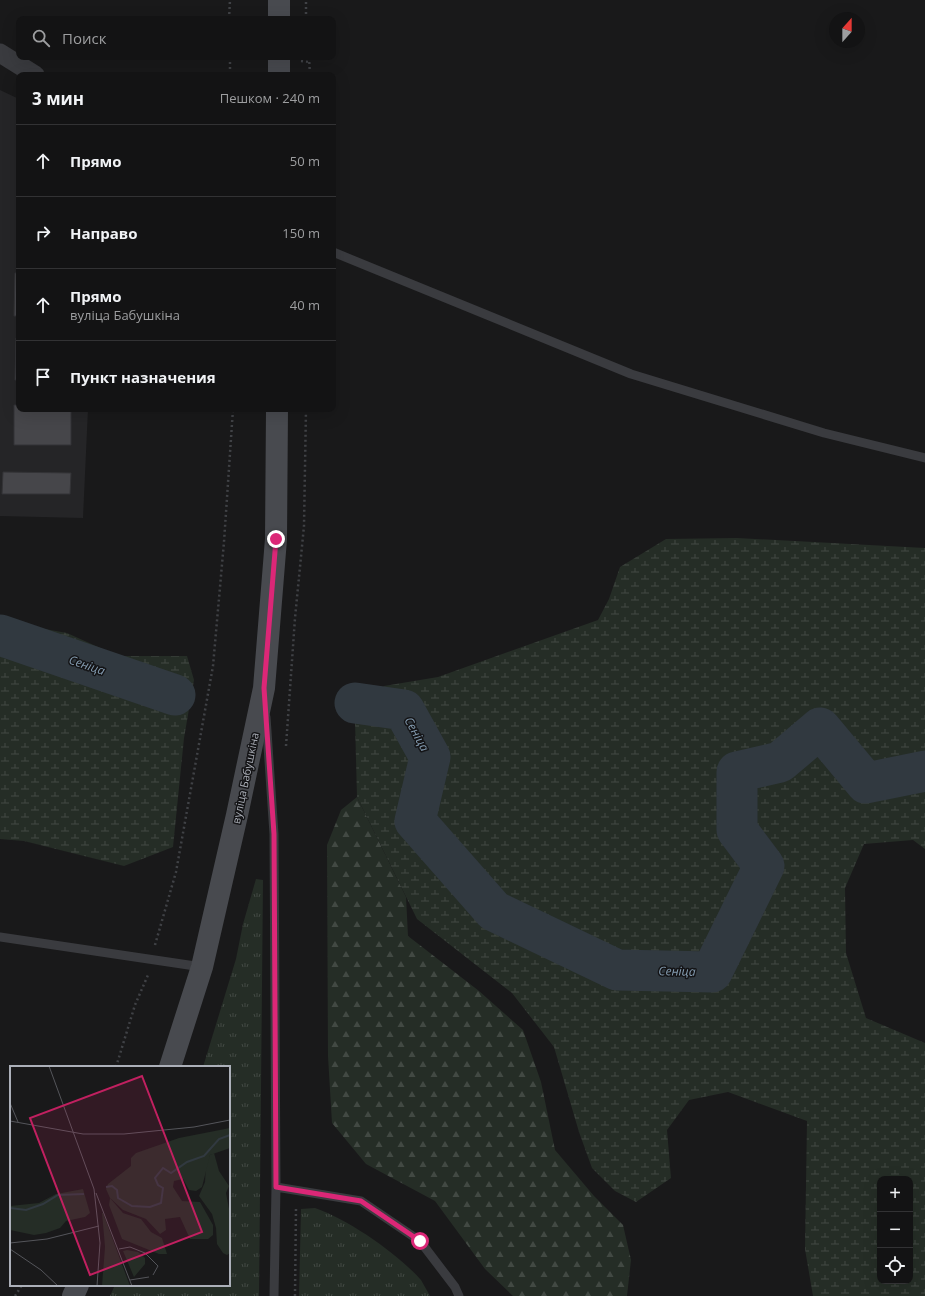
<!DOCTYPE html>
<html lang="ru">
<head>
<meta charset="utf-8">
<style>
  :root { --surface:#131314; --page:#1c1c1d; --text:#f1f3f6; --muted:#9d9ea0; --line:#323234 }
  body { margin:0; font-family:"Open Sans",sans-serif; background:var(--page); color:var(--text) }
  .controls { position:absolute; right:12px; bottom:12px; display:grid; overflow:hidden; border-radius:8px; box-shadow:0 4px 16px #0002 }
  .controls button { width:36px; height:36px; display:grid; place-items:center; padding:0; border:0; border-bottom:1px solid var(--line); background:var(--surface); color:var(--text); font:20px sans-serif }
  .compass { position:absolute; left:829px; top:12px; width:36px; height:36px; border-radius:50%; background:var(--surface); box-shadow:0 4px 16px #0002; rotate:21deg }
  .stop { position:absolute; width:12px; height:12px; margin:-9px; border:3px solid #db2777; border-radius:50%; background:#fff }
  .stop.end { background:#db2777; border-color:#fff; box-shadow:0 1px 4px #0008 }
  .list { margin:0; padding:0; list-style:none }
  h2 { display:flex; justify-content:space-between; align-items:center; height:52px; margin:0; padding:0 16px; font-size:17px }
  h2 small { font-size:13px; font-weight:400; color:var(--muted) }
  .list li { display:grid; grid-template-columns:26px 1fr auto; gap:12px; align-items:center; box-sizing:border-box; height:72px; padding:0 16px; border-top:1px solid var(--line) }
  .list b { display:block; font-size:15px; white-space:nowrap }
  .list p { margin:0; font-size:13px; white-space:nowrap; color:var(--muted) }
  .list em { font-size:13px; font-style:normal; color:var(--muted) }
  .icon { flex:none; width:22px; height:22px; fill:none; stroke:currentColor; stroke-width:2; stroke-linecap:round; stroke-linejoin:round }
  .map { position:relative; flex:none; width:925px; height:1296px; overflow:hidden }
  .search { position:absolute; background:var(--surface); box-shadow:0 4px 16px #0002; left:16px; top:16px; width:320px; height:44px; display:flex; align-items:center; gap:10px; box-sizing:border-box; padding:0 14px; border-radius:8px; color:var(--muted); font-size:15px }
  .panel { position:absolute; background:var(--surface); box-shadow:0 4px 16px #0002; left:16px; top:72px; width:320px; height:340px; border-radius:8px }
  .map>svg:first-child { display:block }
  .built { fill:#252527 }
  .grass { fill:url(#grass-tufts) }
  .forest { fill:url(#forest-firs) }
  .wetland { fill:url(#wetland-marsh); fill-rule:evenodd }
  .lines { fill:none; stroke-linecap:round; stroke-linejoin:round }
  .river { stroke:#313940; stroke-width:41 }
  .building { fill:#46464a; stroke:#333336 }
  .path { stroke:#404246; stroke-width:2.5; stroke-dasharray:2 3; stroke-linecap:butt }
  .lane { stroke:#3a3b3f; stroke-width:9 }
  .street { stroke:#3a3b3f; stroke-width:19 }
  .secondary { stroke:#484a4f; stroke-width:22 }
  .route { stroke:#db2777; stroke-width:5 }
  .labels { text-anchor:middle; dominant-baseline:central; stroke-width:3; stroke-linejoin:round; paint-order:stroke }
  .street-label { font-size:11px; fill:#acb0b9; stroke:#141416 }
  .water-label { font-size:12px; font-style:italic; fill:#859db2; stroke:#141416 }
  .inset-river { fill:none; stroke:#313940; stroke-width:2 }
  .inset-road { fill:none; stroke:#54555a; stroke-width:1 }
  .view { fill:#c12060; fill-opacity:0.15; stroke:#c12060; stroke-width:2 }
  .inset-edge { fill:none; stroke:#acb0b9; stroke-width:2 }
</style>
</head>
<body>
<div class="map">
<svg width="925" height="1296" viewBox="0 0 925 1296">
  <defs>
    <pattern id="grass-tufts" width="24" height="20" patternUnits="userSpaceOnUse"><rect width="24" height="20" fill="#252d26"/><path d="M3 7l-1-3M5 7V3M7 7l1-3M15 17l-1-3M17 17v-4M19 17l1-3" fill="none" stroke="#424943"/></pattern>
    <pattern id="forest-firs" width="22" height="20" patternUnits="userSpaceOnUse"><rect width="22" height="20" fill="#252d26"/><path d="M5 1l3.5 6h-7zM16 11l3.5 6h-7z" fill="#424943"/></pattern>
    <pattern id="wetland-marsh" width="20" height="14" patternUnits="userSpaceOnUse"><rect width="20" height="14" fill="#252d26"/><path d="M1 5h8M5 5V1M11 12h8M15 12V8" fill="none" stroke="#424943"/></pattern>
  </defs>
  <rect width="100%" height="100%" fill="#19191a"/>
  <path class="built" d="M 0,90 L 19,99 L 19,409 L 88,409 L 83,518 L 0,516 Z"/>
  <path class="grass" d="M 256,879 L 263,880 L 259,1296 L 110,1296 L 115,1285 L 229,1285 L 229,1067 L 203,1067 L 236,959 L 243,924 Z
    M 315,1208 C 349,1220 397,1253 421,1280 C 424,1285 427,1291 430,1296 L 299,1296 L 301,1209 Z"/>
  <path class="forest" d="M 357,797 L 406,897 L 408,936 L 479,991 L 523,1030 L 541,1082 L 555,1150 L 594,1196 L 623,1225 L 631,1260 L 627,1296 L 513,1296 L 485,1269 L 435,1201 L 366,1164 L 332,1123 L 328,1056 L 327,845 L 341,810 Z"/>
  <path class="wetland" d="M 737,538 L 925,548 L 925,849 L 913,840 L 864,844 L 845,888 L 846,953 L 866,1018 L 925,1043 L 925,1296 L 813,1296 L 805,1249 L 807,1121 L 728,1092 L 689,1100 L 667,1130 L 671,1178 L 636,1202 L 615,1191 L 592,1168 L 579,1132 L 554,1047 L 512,993 L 417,919 L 357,797 L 355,720 L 384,686 L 438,677 L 598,620 L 609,599 L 620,567 L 666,539 ZM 880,1179 L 910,1179 L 910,1281 L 880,1281 Z
    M 0,621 L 67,633 L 118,656 L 187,656 L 194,680 L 184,738 L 173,847 L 124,866 L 24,841 L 0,839 Z"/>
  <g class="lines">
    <path class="river" d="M 0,635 L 175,695
      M 355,703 L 404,710 L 430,757 L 415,821 L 494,911 L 617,970 L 712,972 L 764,866 L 737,830 L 737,772 L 780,762 L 820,728 L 866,783 L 925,771"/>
  </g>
  <path class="building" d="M 15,273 L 19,273 L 19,316 L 14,316 Z
    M 16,338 L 19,338 L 19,380 L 15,380 Z
    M 14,405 L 19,405 L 19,409 L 71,409 L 71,445 L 14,445 Z
    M 3,472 L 71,473 L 70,494 L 2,494 Z"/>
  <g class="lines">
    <path class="path" d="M 229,19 L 230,0
      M 306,19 L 306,0
      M 230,57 L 230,75
      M 309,57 L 310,75
      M 301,61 L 309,62
      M 333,275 L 334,274
      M 286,746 L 295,618 L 304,526 L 306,409
      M 155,945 L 176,872 L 213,666 L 224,542 L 233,409
      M 116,1067 L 135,1005 L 148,975
      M 15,1296 L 22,1285
      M 295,1296 L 296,1207"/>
    <path class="lane" d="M 333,252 L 631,374 L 824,433 L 925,458
      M 266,717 L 274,834 L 276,1187 L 274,1296
      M 0,937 L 202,967
      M 276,1187 L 361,1201 L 420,1241 L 455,1287 L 459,1296"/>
    <path class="street" d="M 0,53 L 35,75"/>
    <path class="secondary" d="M 279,19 L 279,0
      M 279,75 L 279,57
      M 170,1067 L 202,967 L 237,815 L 264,688 L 276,539 L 277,409
      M 73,1296 L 78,1285"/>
  </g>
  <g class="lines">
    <path class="route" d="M 276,539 L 264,688 L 274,834 L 276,1187 L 361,1201 L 420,1241"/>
  </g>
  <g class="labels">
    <g class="street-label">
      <text transform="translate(245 778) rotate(-78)">вуліца Бабушкіна</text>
    </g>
    <g class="water-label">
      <text transform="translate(87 665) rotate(19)">Сеніца</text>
      <text transform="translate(417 734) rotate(61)">Сеніца</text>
      <text transform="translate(677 971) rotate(1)">Сеніца</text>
    </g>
  </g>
  <g transform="translate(10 1066)">
    <rect width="220" height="220" fill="#19191a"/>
    <path d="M 92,147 L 93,147 L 120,220 L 92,220 L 95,181 ZM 117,184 L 128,186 L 135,192 L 135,198 L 124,211 L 113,185 Z" fill="#252d26"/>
    <path d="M 204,87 L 209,105 L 219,120 L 216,127 L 220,148 L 220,187 L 217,189 L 213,187 L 207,178 L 206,162 L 202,148 L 189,130 L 195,116 L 196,98 L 200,89 ZM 100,132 L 113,147 L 131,153 L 141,166 L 152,172 L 157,188 L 149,188 L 112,173 L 99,139 Z" fill="#252d26"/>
    <path d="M 220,62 L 220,82 L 200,89 L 192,121 L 186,125 L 179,124 L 173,113 L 164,115 L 163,121 L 172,135 L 190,136 L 203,159 L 203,169 L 198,173 L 180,173 L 170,151 L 155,153 L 156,164 L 150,168 L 136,153 L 113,144 L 100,132 L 96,123 L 98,118 L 121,100 L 121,92 L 126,87 L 169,72 ZM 73,123 L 80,147 L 75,151 L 56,155 L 50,162 L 36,167 L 24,169 L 0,164 L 0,140 L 29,137 L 46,128 Z" fill="#252d26"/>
    <path class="inset-river" d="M 96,121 L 102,120 L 107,124 L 108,132 L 122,140 L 140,141 L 151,137 L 153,122 L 148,119 L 145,112 L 153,102 L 161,107 L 177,96 L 194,90 L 209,73 L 220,69M 0,142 L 16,144 L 33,138 L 48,129 L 74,128"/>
    <path class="inset-road" d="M 39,0 L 84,123 L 90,177 L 87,220M 0,37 L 8,56M 0,55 L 73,68 L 114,68 L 184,61 L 220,54M 86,127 L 122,220M 0,177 L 37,173 L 89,160M 0,183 L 31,204 L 48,220M 109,183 L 120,181 L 135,187 L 148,200 L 143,209M 120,214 L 139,211"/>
    <path class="view" d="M 132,10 L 192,166 L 80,209 L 20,52 Z"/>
    <rect width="220" height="220" class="inset-edge"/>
  </g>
</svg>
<div class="controls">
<button>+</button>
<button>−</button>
<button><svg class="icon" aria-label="locate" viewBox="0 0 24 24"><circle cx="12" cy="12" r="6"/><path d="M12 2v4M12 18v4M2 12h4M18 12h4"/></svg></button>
</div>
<svg class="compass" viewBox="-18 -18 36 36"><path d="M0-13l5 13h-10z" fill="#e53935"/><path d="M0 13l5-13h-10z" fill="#9d9ea0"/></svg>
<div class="stop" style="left:420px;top:1241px"></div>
<div class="stop end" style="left:276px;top:539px"></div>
<div class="search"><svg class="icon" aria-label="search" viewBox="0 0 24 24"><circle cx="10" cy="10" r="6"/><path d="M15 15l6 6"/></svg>Поиск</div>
<section class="panel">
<h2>3 мин<small>Пешком · 240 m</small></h2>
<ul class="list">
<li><svg class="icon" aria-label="ahead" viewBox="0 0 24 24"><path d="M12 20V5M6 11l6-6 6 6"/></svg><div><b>Прямо</b></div><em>50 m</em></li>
<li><svg class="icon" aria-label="right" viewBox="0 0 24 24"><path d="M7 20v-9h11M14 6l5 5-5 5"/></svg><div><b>Направо</b></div><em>150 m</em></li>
<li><svg class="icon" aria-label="ahead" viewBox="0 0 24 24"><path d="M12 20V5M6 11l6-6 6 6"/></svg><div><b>Прямо</b><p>вуліца Бабушкіна</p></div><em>40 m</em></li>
<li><svg class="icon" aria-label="arrive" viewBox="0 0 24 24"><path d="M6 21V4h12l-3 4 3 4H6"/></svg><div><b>Пункт назначения</b></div></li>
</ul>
</section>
</div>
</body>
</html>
